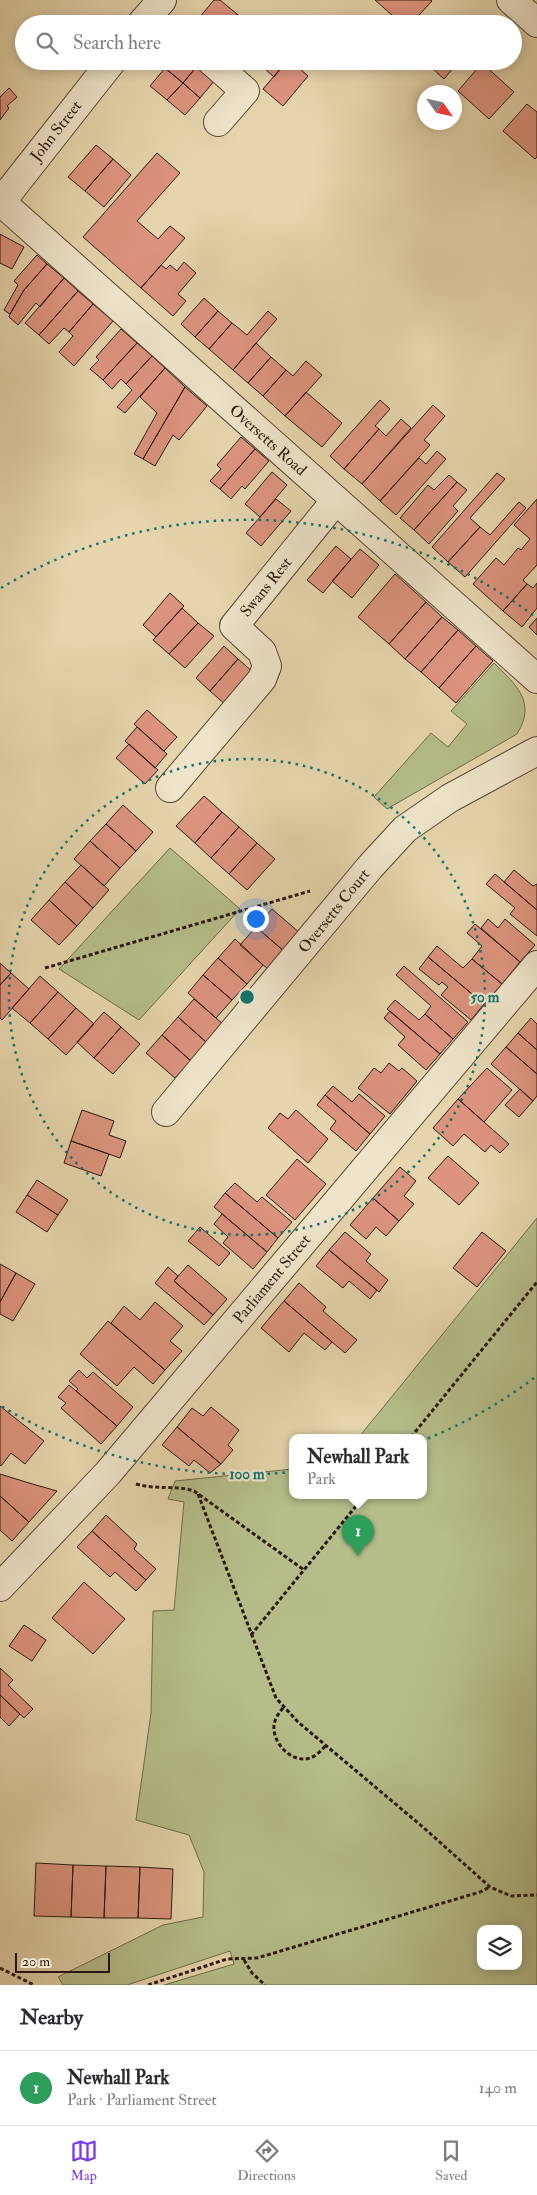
<!DOCTYPE html>
<html lang="en">
<head>
<meta charset="utf-8">
<style>
  :root { --surface:#fff; --page:#f7f7f7; --text:#2b2b33; --muted:#7c7c81; --line:#e1e1e2; --accent:#7c3aed }
  body { margin:0; font-family:"IM FELL Double Pica",serif; background:var(--page); color:var(--text) }
  .controls { position:absolute; right:15px; bottom:15px; display:grid; overflow:hidden; border-radius:10px; box-shadow:0 2px 12px #0003 }
  .controls button { width:45px; height:45px; display:grid; place-items:center; padding:0; border:0; border-bottom:1px solid var(--line); background:var(--surface); color:var(--text); font:25px sans-serif }
  .compass { position:absolute; left:417px; top:85px; width:45px; height:45px; border-radius:50%; background:var(--surface); box-shadow:0 2px 12px #0003; rotate:124deg }
  .scale { position:absolute; left:15px; bottom:12px; width:95px; box-sizing:border-box; padding-left:5px; border:2px solid #2a180e; border-top:0; font-size:14px; line-height:18px; white-space:nowrap; color:#2a180e; -webkit-text-stroke:4px #efe4ca; paint-order:stroke }
  .you { position:absolute; left:255px; top:918px; width:18px; height:18px; margin:-12px; border:4px solid #fff; border-radius:50%; background:#1a73e8; box-shadow:0 0 0 8px #1a73e833 }
  .badge { display:grid; place-items:center; width:32px; height:32px; border-radius:50%; background:var(--accent); color:#fff; font-size:16px; font-weight:700 }
  .pin { position:absolute; translate:-50% -41px; filter:drop-shadow(0 1px 2px #0008) }
  .pin::after { content:''; position:absolute; top:26px; width:18px; height:15px; background:inherit; clip-path:polygon(0 0,100% 0,50% 100%) }
  .popup { position:absolute; left:289px; top:1434px; width:138px; height:65px; box-sizing:border-box; display:grid; place-content:center; border-radius:10px; background:var(--surface); filter:drop-shadow(0 1px 4px #0005); font-size:16px; white-space:nowrap; color:var(--muted) }
  .popup b { font-size:19px; color:var(--text) }
  .popup::after { content:''; position:absolute; left:50%; top:100%; margin-left:-10px; border:10px solid transparent; border-top-color:var(--surface) }
  .list { margin:0; padding:0; list-style:none }
  h2 { display:flex; justify-content:space-between; align-items:center; height:65px; margin:0; padding:0 20px; font-size:21px }
  h2 small { font-size:16px; font-weight:400; color:var(--muted) }
  .list li { display:grid; grid-template-columns:32px 1fr auto; gap:15px; align-items:center; box-sizing:border-box; height:75px; padding:0 20px; border-top:1px solid var(--line) }
  .list b { display:block; font-size:19px; white-space:nowrap }
  .list p { margin:0; font-size:16px; white-space:nowrap; color:var(--muted) }
  .list em { font-size:16px; font-style:normal; color:var(--muted) }
  .icon { flex:none; width:28px; height:28px; fill:none; stroke:currentColor; stroke-width:2; stroke-linecap:round; stroke-linejoin:round }
  .map { position:relative; flex:none; width:537px; height:1985px; overflow:hidden }
  .search { position:absolute; background:var(--surface); box-shadow:0 2px 12px #0003; left:15px; right:15px; top:15px; height:55px; display:flex; align-items:center; gap:12px; box-sizing:border-box; padding:0 18px; border-radius:28px; color:var(--muted); font-size:19px }
  .sheet { height:140px; background:var(--surface) }
  nav { display:flex; justify-content:space-around; align-items:center; box-sizing:border-box; height:70px; border-top:1px solid var(--line); background:var(--surface); font-size:14px; color:var(--muted) }
  nav a { display:grid; justify-items:center; gap:2px }
  nav .on { color:var(--accent) }
  .map>svg:first-child { display:block }
  .green { fill:#b5bd8a; stroke:#706a4c; fill-rule:evenodd }
  .building { fill:#dd947f; stroke:#2a180e }
  .lines { fill:none; stroke-linecap:round; stroke-linejoin:round }
  .street-casing { stroke:#594736; stroke-width:30 }
  .path { stroke:#2a180e; stroke-width:3; stroke-dasharray:4 2.5; stroke-linecap:butt }
  .street { stroke:#efe4ca; stroke-width:28 }
  .ring { fill:none; stroke:#0f766e; stroke-width:2.5; stroke-dasharray:2.5 5 }
  .labels { text-anchor:middle; dominant-baseline:central; stroke-width:4.5; stroke-linejoin:round; paint-order:stroke }
  .street-label { font-size:16px; fill:#2a180e; stroke:#efe4ca }
  .centre { fill:#0f766e; stroke:#efe4ca; stroke-width:2.5 }
  .ring-label { font-size:15px; text-anchor:middle; font-weight:bold; fill:#0f766e; stroke:#efe4ca; stroke-width:4.5; stroke-linejoin:round; paint-order:stroke }
</style>
</head>
<body>
<div class="map">
<svg width="537" height="1985" viewBox="0 0 537 1985">
  <rect width="100%" height="100%" fill="#e6d5ad"/>
  <filter id="stains"><feTurbulence type="fractalNoise" baseFrequency=".004" numOctaves="4"/><feColorMatrix values="0 0 0 0 .2 0 0 0 0 .09 0 0 0 0 .02 0 0 0 .5 -.17"/></filter>
  <radialGradient id="worn" r=".72"><stop offset=".6" stop-color="#630" stop-opacity="0"/><stop offset="1" stop-color="#630" stop-opacity=".3"/></radialGradient>
  <path class="green" d="M 494,663 C 516,685 537,702 517,734 L 387,809 L 374,797 L 431,733 L 448,747 L 467,724 L 451,711 Z
    M 170,848 L 240,909 L 139,1020 L 59,969 Z
    M 537,1218 L 537,1985 L 164,1985 L 234,1964 L 230,1951 L 127,1985 L 63,1985 L 58,1977 L 163,1925 L 203,1917 L 204,1872 L 189,1835 L 136,1820 L 151,1713 L 153,1611 L 174,1610 L 184,1502 L 168,1499 L 175,1481 L 293,1469 L 293,1495 L 423,1495 L 423,1437 L 359,1437 ZM 481,1929 L 518,1929 L 518,1966 L 481,1966 Z"/>
  <path class="building" d="M 214,0 L 220,0 L 237,14 L 229,24 L 194,24 Z
    M 375,0 L 431,0 L 432,1 L 411,24 L 402,24 Z
    M 237,14 L 248,24 L 229,24 Z
    M 171,61 L 193,61 L 198,65 L 183,83 L 165,68 Z
    M 256,61 L 287,61 L 274,77 Z
    M 287,61 L 291,61 L 308,76 L 283,106 L 263,89 Z
    M 424,61 L 459,61 L 444,79 Z
    M 482,63 L 514,92 L 489,119 L 458,91 Z
    M 198,65 L 215,80 L 200,98 L 183,83 Z
    M 165,68 L 183,83 L 167,100 L 150,86 Z
    M 183,83 L 200,98 L 185,115 L 167,100 Z
    M 9,88 L 17,97 L 7,106 L 9,108 L 0,120 L 0,97 Z
    M 527,104 L 537,112 L 537,157 L 535,159 L 503,131 Z
    M 96,145 L 113,159 L 85,191 L 68,177 Z
    M 157,153 L 180,173 L 137,221 L 158,239 L 170,226 L 185,238 L 141,288 L 83,237 Z
    M 113,159 L 131,175 L 104,207 L 85,191 Z
    M 0,234 L 24,247 L 12,269 L 0,263 Z
    M 37,255 L 47,264 L 24,290 L 10,314 L 4,310 L 18,285 L 14,281 Z
    M 184,262 L 196,273 L 178,294 L 186,301 L 173,316 L 141,288 L 161,265 L 166,269 L 170,265 L 177,271 Z
    M 47,264 L 64,278 L 40,307 L 36,303 L 18,325 L 9,317 L 10,314 L 24,290 Z
    M 64,278 L 78,291 L 39,335 L 25,323 Z
    M 78,291 L 93,304 L 69,332 L 64,328 L 49,344 L 39,335 Z
    M 204,298 L 218,311 L 195,337 L 181,324 Z
    M 93,304 L 113,321 L 74,366 L 59,352 L 73,336 L 69,332 Z
    M 218,311 L 232,323 L 209,349 L 195,337 Z
    M 268,311 L 277,319 L 233,370 L 209,349 L 232,323 L 247,335 Z
    M 121,329 L 137,343 L 103,380 L 90,369 L 99,360 L 96,357 Z
    M 137,343 L 152,356 L 126,384 L 121,379 L 112,389 L 103,380 Z
    M 256,343 L 271,357 L 248,383 L 233,370 Z
    M 152,356 L 165,368 L 125,413 L 117,407 L 132,390 L 126,384 Z
    M 271,357 L 286,370 L 263,396 L 248,383 Z
    M 306,361 L 322,375 L 285,416 L 263,396 L 286,370 L 293,376 Z
    M 165,368 L 185,387 L 143,459 L 134,454 L 157,413 L 140,397 Z
    M 185,387 L 207,406 L 179,440 L 173,435 L 155,466 L 143,459 Z
    M 306,392 L 342,423 L 322,447 L 285,416 Z
    M 380,400 L 390,409 L 375,426 L 379,429 L 344,469 L 330,456 Z
    M 433,405 L 445,416 L 424,440 L 430,445 L 380,501 L 362,484 Z
    M 401,419 L 411,428 L 362,484 L 344,469 L 379,429 L 386,436 Z
    M 241,437 L 255,449 L 220,489 L 210,481 L 221,469 L 217,465 Z
    M 255,449 L 269,461 L 245,489 L 242,486 L 231,499 L 220,489 Z
    M 437,451 L 446,459 L 396,515 L 380,501 L 419,458 L 426,464 Z
    M 272,472 L 287,485 L 260,517 L 245,504 Z
    M 497,473 L 505,479 L 470,518 L 480,527 L 448,562 L 432,547 Z
    M 449,475 L 457,482 L 414,530 L 400,518 L 428,485 L 434,490 Z
    M 457,482 L 467,490 L 453,506 L 458,511 L 429,544 L 414,530 Z
    M 276,499 L 291,511 L 261,546 L 246,533 Z
    M 537,499 L 537,565 L 523,580 L 527,584 L 503,611 L 473,584 L 496,558 L 504,565 L 518,548 L 521,550 L 530,539 L 514,525 Z
    M 519,502 L 526,508 L 465,577 L 448,562 L 480,527 L 490,535 Z
    M 336,546 L 351,559 L 323,593 L 307,580 Z
    M 360,549 L 379,565 L 352,598 L 332,581 Z
    M 395,574 L 426,602 L 389,644 L 358,617 Z
    M 537,583 L 537,608 L 522,627 L 503,611 L 527,584 L 533,588 Z
    M 170,593 L 184,606 L 156,637 L 143,625 Z
    M 426,602 L 442,617 L 405,659 L 389,644 Z
    M 182,608 L 198,623 L 169,654 L 153,640 Z
    M 442,617 L 458,630 L 421,672 L 405,659 Z
    M 537,618 L 537,635 L 529,627 Z
    M 198,623 L 214,636 L 185,668 L 169,654 Z
    M 458,630 L 476,646 L 439,688 L 421,672 Z
    M 224,646 L 238,659 L 210,691 L 196,678 Z
    M 476,646 L 493,661 L 456,703 L 439,688 Z
    M 238,659 L 254,673 L 226,705 L 210,691 Z
    M 147,710 L 177,737 L 164,751 L 134,724 Z
    M 137,727 L 167,754 L 155,768 L 125,741 Z
    M 129,744 L 158,770 L 145,784 L 116,758 Z
    M 204,796 L 222,812 L 195,843 L 176,826 Z
    M 123,805 L 153,832 L 136,851 L 106,824 Z
    M 222,812 L 239,827 L 211,858 L 195,843 Z
    M 106,824 L 136,851 L 120,868 L 90,841 Z
    M 239,827 L 257,843 L 229,874 L 211,858 Z
    M 90,841 L 120,868 L 104,886 L 74,859 Z
    M 257,843 L 275,859 L 247,890 L 229,874 Z
    M 81,865 L 109,890 L 93,908 L 65,882 Z
    M 514,870 L 533,886 L 537,884 L 537,910 L 504,882 Z
    M 495,874 L 537,910 L 537,936 L 510,914 L 515,908 L 486,884 Z
    M 65,882 L 93,908 L 77,926 L 49,900 Z
    M 49,900 L 77,926 L 59,945 L 31,920 Z
    M 272,909 L 301,934 L 285,952 L 256,927 Z
    M 488,919 L 498,928 L 505,919 L 535,945 L 520,962 L 481,928 Z
    M 475,924 L 520,962 L 502,984 L 472,959 L 482,946 L 467,933 Z
    M 256,927 L 285,952 L 269,970 L 240,945 Z
    M 235,939 L 263,965 L 247,984 L 218,958 Z
    M 437,946 L 463,968 L 472,959 L 502,984 L 484,1004 L 428,957 Z
    M 428,957 L 484,1004 L 471,1020 L 441,995 L 448,987 L 442,982 L 439,985 L 419,969 Z
    M 218,958 L 247,984 L 232,1000 L 203,975 Z
    M 0,963 L 11,973 L 0,985 Z
    M 404,966 L 468,1022 L 453,1039 L 425,1014 L 431,1006 L 396,975 Z
    M 11,973 L 29,989 L 2,1020 L 0,1018 L 0,985 Z
    M 203,975 L 232,1000 L 216,1018 L 188,993 Z
    M 40,976 L 58,992 L 30,1023 L 12,1008 Z
    M 58,992 L 76,1008 L 48,1039 L 30,1023 Z
    M 194,999 L 223,1024 L 206,1042 L 178,1017 Z
    M 395,1000 L 419,1020 L 425,1014 L 453,1039 L 440,1054 L 387,1009 Z
    M 76,1008 L 94,1024 L 66,1055 L 48,1039 Z
    M 390,1011 L 440,1054 L 426,1070 L 398,1045 L 405,1037 L 384,1018 Z
    M 104,1012 L 121,1027 L 94,1058 L 77,1042 Z
    M 178,1017 L 206,1042 L 191,1061 L 162,1035 Z
    M 531,1018 L 537,1024 L 537,1050 L 518,1033 Z
    M 121,1027 L 140,1044 L 113,1074 L 94,1058 Z
    M 518,1033 L 537,1050 L 537,1074 L 506,1047 Z
    M 162,1035 L 191,1061 L 175,1078 L 146,1053 Z
    M 506,1047 L 537,1074 L 537,1096 L 533,1101 L 491,1064 Z
    M 389,1063 L 399,1071 L 402,1068 L 417,1081 L 390,1114 L 358,1088 L 374,1068 L 381,1073 Z
    M 487,1068 L 512,1090 L 484,1122 L 458,1099 Z
    M 333,1086 L 352,1102 L 359,1094 L 385,1116 L 370,1134 L 325,1095 Z
    M 520,1089 L 533,1101 L 519,1117 L 505,1105 Z
    M 325,1095 L 370,1134 L 356,1151 L 330,1129 L 336,1121 L 317,1105 Z
    M 458,1099 L 509,1144 L 500,1153 L 491,1145 L 485,1152 L 464,1134 L 453,1146 L 433,1128 Z
    M 82,1110 L 114,1121 L 109,1135 L 126,1141 L 120,1158 L 71,1141 Z
    M 296,1110 L 328,1139 L 308,1163 L 268,1128 L 280,1113 L 288,1119 Z
    M 71,1141 L 109,1154 L 101,1176 L 64,1163 Z
    M 448,1156 L 479,1183 L 459,1205 L 428,1178 Z
    M 297,1159 L 326,1184 L 295,1220 L 266,1195 Z
    M 400,1167 L 416,1181 L 404,1196 L 414,1204 L 399,1221 L 373,1198 Z
    M 37,1180 L 68,1200 L 58,1215 L 27,1195 Z
    M 235,1183 L 257,1202 L 262,1197 L 292,1222 L 278,1238 L 225,1193 Z
    M 225,1193 L 278,1238 L 267,1252 L 214,1207 Z
    M 27,1195 L 58,1215 L 47,1232 L 16,1212 Z
    M 373,1198 L 399,1221 L 386,1236 L 376,1227 L 366,1239 L 350,1225 Z
    M 222,1214 L 267,1252 L 253,1269 L 223,1243 L 228,1237 L 214,1224 Z
    M 200,1227 L 230,1253 L 219,1266 L 188,1241 Z
    M 345,1232 L 371,1254 L 366,1261 L 388,1280 L 379,1292 L 329,1250 Z
    M 482,1232 L 506,1251 L 477,1287 L 453,1268 Z
    M 329,1250 L 377,1290 L 370,1299 L 349,1281 L 343,1288 L 316,1266 Z
    M 0,1264 L 16,1273 L 0,1302 Z
    M 188,1265 L 227,1299 L 213,1315 L 174,1281 Z
    M 168,1267 L 178,1276 L 174,1281 L 213,1315 L 204,1325 L 155,1283 Z
    M 16,1273 L 35,1284 L 13,1321 L 0,1314 L 0,1302 Z
    M 299,1283 L 326,1307 L 323,1311 L 357,1340 L 345,1353 L 284,1301 Z
    M 284,1301 L 332,1342 L 325,1350 L 304,1333 L 289,1352 L 261,1328 Z
    M 155,1302 L 183,1326 L 170,1341 L 182,1351 L 165,1370 L 111,1323 L 124,1306 L 140,1320 Z
    M 108,1321 L 165,1370 L 153,1384 L 134,1367 L 117,1386 L 80,1354 Z
    M 79,1370 L 87,1378 L 93,1372 L 133,1407 L 117,1426 L 76,1391 L 78,1389 L 69,1381 Z
    M 69,1385 L 117,1426 L 101,1444 L 61,1408 L 66,1403 L 58,1397 Z
    M 0,1406 L 44,1441 L 25,1464 L 11,1453 L 1,1466 L 0,1465 Z
    M 211,1407 L 239,1430 L 228,1445 L 233,1450 L 221,1464 L 177,1427 L 192,1408 L 203,1416 Z
    M 177,1427 L 221,1464 L 210,1473 L 194,1460 L 189,1466 L 162,1445 Z
    M 0,1474 L 29,1483 L 57,1491 L 29,1522 L 0,1496 Z
    M 0,1496 L 29,1522 L 12,1541 L 0,1530 Z
    M 106,1515 L 137,1544 L 134,1549 L 156,1569 L 146,1580 L 92,1531 Z
    M 92,1531 L 146,1580 L 136,1591 L 115,1572 L 110,1577 L 77,1547 Z
    M 84,1582 L 125,1619 L 93,1654 L 52,1618 Z
    M 24,1625 L 46,1640 L 32,1661 L 9,1646 Z
    M 0,1668 L 13,1680 L 8,1685 L 33,1709 L 24,1718 L 0,1695 Z
    M 0,1695 L 20,1714 L 9,1726 L 0,1717 Z
    M 36,1863 L 73,1865 L 71,1917 L 34,1916 Z
    M 73,1865 L 106,1866 L 104,1918 L 71,1917 Z
    M 106,1866 L 140,1867 L 138,1918 L 104,1918 Z
    M 140,1867 L 173,1869 L 171,1919 L 138,1918 Z"/>
  <g class="lines">
    <defs>
      <path id="street" d="M 511,0 L 537,23
        M 141,24 L 162,0
        M 211,61 L 245,91 L 218,122
        M 0,201 L 537,679
        M 1,202 L 112,61
        M 170,788 L 262,679 L 267,666 L 262,652 L 234,626 L 336,500
        M 166,1112 L 370,867 L 405,829 L 450,798 L 537,751
        M 0,1587 L 108,1473 L 537,965"/>
    </defs>
    <use href="#street" class="street-casing"/>
    <path class="path" d="M 45,968 L 310,891
      M 411,1437 L 537,1282
      M 136,1484 C 156,1490 176,1485 194,1491 L 304,1570
      M 198,1494 L 276,1698 L 298,1722 L 424,1828 L 490,1887 L 511,1896 L 537,1895
      M 251,1635 L 365,1495
      M 283,1708 C 279,1713 275,1718 274,1725 C 272,1743 292,1764 310,1758 C 316,1756 322,1750 326,1745
      M 244,1960 L 252,1973 L 265,1985
      M 0,1968 L 34,1985
      M 148,1985 L 227,1959 L 257,1958 L 480,1892 L 490,1887"/>
    <use href="#street" class="street"/>
  </g>
  <g class="ring">
    <circle cx="247" cy="997" r="238"/>
    <path d="M534 1378A477 477 0 0 1 1 1406M1 588A477 477 0 0 1 534 616"/>
  </g>
  <g class="labels">
    <g class="street-label">
      <text transform="translate(56 131) rotate(-52)">John Street</text>
      <text transform="translate(268 440) rotate(42)">Oversetts Road</text>
      <text transform="translate(266 587) rotate(-51)">Swans Rest</text>
      <text transform="translate(334 911) rotate(-51)">Oversetts Court</text>
      <text transform="translate(272 1279) rotate(-50)">Parliament Street</text>
    </g>
  </g>
  <circle cx="247" cy="997" r="8" class="centre"/>
  <g class="ring-label">
    <text x="485" y="1002">50 m</text>
    <text x="247" y="1479">100 m</text>
  </g>
  <rect width="100%" height="100%" filter="url(#stains)"/>
  <rect width="100%" height="100%" fill="url(#worn)"/>
</svg>
<div class="controls">
<button><svg class="icon" aria-label="layers" viewBox="0 0 24 24"><path d="M12 4l9 5-9 5-9-5zM3 14l9 5 9-5"/></svg></button>
</div>
<svg class="compass" viewBox="-18 -18 36 36"><path d="M0-13l5 13h-10z" fill="#e53935"/><path d="M0 13l5-13h-10z" fill="#7c7c81"/></svg>
<div class="scale">20 m</div>
<div class="you"></div>
<div class="pin badge" style="left:358px;top:1556px;background:#2e9e5b">1</div>
<div class="popup"><b>Newhall Park</b>Park</div>
<div class="search"><svg class="icon" aria-label="search" viewBox="0 0 24 24"><circle cx="10" cy="10" r="6"/><path d="M15 15l6 6"/></svg>Search here</div>
</div>
<section class="sheet">
<h2>Nearby<small></small></h2>
<ul class="list">
<li><span class="badge" style="background:#2e9e5b">1</span><div><b>Newhall Park</b><p>Park · Parliament Street</p></div><em>140 m</em></li>
</ul>
</section>
<nav>
<a class="on"><svg class="icon" aria-label="map" viewBox="0 0 24 24"><path d="M3 6l6-2 6 2 6-2v14l-6 2-6-2-6 2zM9 4v14M15 6v14"/></svg>Map</a>
<a><svg class="icon" aria-label="directions" viewBox="0 0 24 24"><path d="M12 3l9 9-9 9-9-9zM9 14v-3h6M13 9l2 2-2 2"/></svg>Directions</a>
<a><svg class="icon" aria-label="saved" viewBox="0 0 24 24"><path d="M7 4h10v16l-5-4-5 4z"/></svg>Saved</a>
</nav>
</body>
</html>
